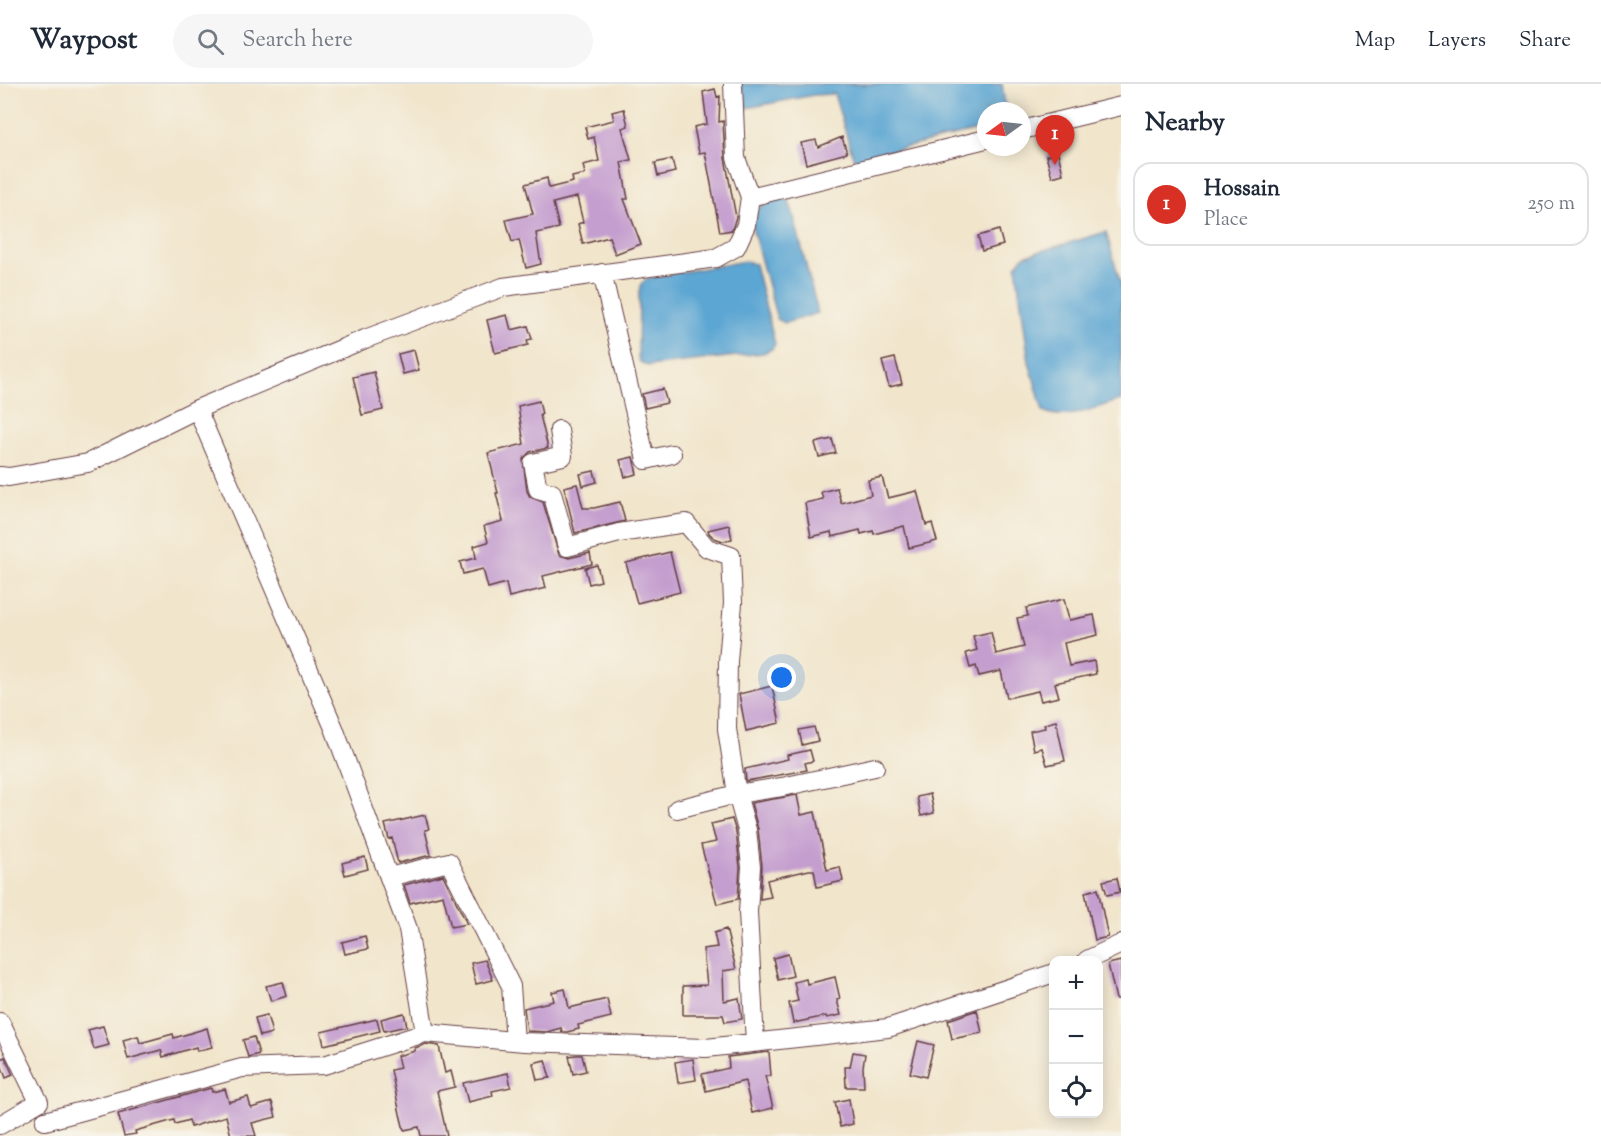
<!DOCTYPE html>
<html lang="en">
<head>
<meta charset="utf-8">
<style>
  :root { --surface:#fff; --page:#f6f6f7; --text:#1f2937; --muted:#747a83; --line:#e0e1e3; --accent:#d93025 }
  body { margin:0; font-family:"Sorts Mill Goudy",serif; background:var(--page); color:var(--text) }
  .controls { position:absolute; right:18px; bottom:18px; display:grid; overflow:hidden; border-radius:12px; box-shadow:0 3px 15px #0003 }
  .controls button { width:54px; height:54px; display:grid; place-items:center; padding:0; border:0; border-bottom:2px solid var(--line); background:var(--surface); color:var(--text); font:30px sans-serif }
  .compass { position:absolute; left:977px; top:18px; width:54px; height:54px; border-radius:50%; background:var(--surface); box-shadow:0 3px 15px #0003; rotate:255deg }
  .you { position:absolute; left:782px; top:594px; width:21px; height:21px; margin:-15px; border:4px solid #fff; border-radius:50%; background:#1a73e8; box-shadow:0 0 0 9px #1a73e833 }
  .badge { display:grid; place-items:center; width:39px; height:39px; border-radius:50%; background:var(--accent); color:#fff; font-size:20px; font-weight:700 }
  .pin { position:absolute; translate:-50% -50px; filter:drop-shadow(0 2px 3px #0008) }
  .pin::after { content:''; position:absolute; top:32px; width:21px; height:18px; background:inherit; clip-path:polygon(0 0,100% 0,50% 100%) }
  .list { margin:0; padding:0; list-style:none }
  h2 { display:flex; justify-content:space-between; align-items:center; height:78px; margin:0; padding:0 24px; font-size:26px }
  h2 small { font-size:20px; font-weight:400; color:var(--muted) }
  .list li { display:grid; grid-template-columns:39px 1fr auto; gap:18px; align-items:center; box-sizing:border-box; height:84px; margin:0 12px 12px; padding:0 12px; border:2px solid var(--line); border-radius:18px }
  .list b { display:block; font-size:22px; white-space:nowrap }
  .list p { margin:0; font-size:20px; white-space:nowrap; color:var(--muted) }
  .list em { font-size:20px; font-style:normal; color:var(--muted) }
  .icon { flex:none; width:33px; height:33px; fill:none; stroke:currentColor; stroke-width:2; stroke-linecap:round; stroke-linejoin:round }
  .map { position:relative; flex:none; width:1121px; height:1052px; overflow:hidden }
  header { display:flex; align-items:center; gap:36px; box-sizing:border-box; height:84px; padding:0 30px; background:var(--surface); border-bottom:2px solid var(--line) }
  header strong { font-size:28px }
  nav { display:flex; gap:33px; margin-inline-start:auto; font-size:21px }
  .search { width:420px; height:54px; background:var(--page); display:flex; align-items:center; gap:15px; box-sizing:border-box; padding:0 21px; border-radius:33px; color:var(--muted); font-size:22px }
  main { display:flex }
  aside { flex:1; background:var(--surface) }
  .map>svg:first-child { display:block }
  .water { fill:#5ca6d3; stroke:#53627f; stroke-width:1.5 }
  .building { fill:#c49ecf }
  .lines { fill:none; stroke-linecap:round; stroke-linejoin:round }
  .minor-casing { stroke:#633d43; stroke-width:20 }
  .minor { stroke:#fff; stroke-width:18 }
</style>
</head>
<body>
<header>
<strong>Waypost</strong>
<div class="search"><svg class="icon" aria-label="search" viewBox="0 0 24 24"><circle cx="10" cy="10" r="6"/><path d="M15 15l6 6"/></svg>Search here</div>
<nav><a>Map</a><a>Layers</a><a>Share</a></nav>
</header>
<main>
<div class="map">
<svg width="1121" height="1052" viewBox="0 0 1121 1052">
  <rect width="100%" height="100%" fill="#f7f3e8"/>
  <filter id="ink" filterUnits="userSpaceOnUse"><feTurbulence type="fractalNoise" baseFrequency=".0167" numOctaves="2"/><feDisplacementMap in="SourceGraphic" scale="12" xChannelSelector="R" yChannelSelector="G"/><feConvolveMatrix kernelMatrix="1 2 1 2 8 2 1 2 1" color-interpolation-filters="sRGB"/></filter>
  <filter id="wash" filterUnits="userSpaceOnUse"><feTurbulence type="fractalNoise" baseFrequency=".008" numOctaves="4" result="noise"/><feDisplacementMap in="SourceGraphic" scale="24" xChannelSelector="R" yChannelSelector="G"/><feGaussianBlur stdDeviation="1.35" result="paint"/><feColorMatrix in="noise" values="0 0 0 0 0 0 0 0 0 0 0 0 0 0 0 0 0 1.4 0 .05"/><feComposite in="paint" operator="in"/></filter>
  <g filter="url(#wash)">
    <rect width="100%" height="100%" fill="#f1e5cb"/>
    <path class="water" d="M 740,0 L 1002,0 L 1006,27 L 986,27 L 986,44 L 854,76 L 834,10 L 814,11 L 747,24 Z
      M 787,113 L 793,129 L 818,229 L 785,239 L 777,235 L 753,147 C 751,121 765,119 787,113 Z
      M 1106,148 L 1121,201 L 1121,316 C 1098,322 1066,339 1043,327 L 1029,278 L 1016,182 L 1024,172 Z
      M 745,177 L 755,180 L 775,260 L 772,265 L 763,269 L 648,282 L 640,278 L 638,273 L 639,207 L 641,200 L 648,194 Z"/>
    <g id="blocks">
      <path class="building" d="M 715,5 L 717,13 L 720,12 L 719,38 L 723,37 L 725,74 L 736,133 L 732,146 L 720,148 L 705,68 L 699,69 L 694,43 L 707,40 L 703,8 Z
        M 624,25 L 628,42 L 622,44 L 631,76 L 621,78 L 628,115 L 624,115 L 641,160 L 615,170 L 609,153 L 583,160 L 578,140 L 583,138 L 577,113 L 553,119 L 559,144 L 536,149 L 541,180 L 526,184 L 519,156 L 512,158 L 506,136 L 533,130 L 525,100 L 547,94 L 549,104 L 573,98 L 572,93 L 585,90 L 583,81 L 599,77 L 594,53 L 588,55 L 585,43 L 614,36 L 612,28 Z
        M 842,53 L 847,69 L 806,80 L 801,59 L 816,56 L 818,63 Z
        M 1058,69 L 1063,90 L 1052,93 L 1046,72 Z
        M 672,75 L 675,88 L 658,92 L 655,79 Z
        M 999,146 L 1003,161 L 982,167 L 978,152 Z
        M 507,231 L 511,246 L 528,242 L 532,255 L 527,256 L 528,261 L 495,269 L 487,236 Z
        M 414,266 L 419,286 L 403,290 L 398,270 Z
        M 895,274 L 902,300 L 889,303 L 882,277 Z
        M 374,288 L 383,326 L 362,331 L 353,293 Z
        M 663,305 L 667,319 L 645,324 L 642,310 Z
        M 539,317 L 542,330 L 540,331 L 548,364 L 530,368 L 523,375 L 527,407 L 530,413 L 543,418 L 559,471 L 569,474 L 590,469 L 592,480 L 543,492 L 546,504 L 509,513 L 506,499 L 488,504 L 483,485 L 463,490 L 460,478 L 476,474 L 474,462 L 488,458 L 484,442 L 503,437 L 496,409 L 498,409 L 488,369 L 524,360 L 518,322 Z
        M 832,355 L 836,369 L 819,373 L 815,359 Z
        M 633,373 L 637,390 L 625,393 L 620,376 Z
        M 594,387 L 597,398 L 583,402 L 580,390 Z
        M 882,393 L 888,414 L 917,407 L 926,441 L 932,439 L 937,457 L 909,464 L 904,442 L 874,450 L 873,447 L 861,450 L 860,446 L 832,453 L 831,448 L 811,453 L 805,419 L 823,415 L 821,408 L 837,404 L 841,419 L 871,411 L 868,396 Z
        M 577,400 L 583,424 L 594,424 L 620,418 L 625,437 L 575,449 L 564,403 Z
        M 729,441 L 732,455 L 723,457 L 714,454 L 709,449 L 708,446 Z
        M 670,468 L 680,508 L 637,519 L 626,479 Z
        M 597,481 L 601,497 L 589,500 L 585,484 Z
        M 1064,515 L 1069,536 L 1094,531 L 1098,551 L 1064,559 L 1069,582 L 1094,577 L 1096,590 L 1055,599 L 1059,613 L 1041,617 L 1038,607 L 1007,614 L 1001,587 L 979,592 L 976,582 L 970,584 L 966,569 L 977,566 L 973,552 L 991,548 L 996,570 L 1024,563 L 1017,534 L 1028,532 L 1026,524 Z
        M 772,602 L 780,639 L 746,647 L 739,610 Z
        M 1056,637 L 1065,677 L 1047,681 L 1042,664 L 1034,666 L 1030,647 L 1045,644 L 1044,640 Z
        M 814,643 L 818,657 L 802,661 L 799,646 Z
        M 810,666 L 813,677 L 805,679 L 807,686 L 746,697 L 745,685 L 788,675 L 787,671 Z
        M 930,710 L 934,729 L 921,732 L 917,713 Z
        M 797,711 L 801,731 L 815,728 L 827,786 L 840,783 L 843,797 L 817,803 L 814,786 L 809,786 L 767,796 L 771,813 L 760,815 L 762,782 L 758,745 L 751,719 Z
        M 425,731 L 429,745 L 425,746 L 431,771 L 398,779 L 392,754 L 389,755 L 385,740 Z
        M 732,735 L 736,748 L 740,783 L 738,815 L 717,820 L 701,761 L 716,758 L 711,740 Z
        M 365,773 L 368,785 L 345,791 L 342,779 Z
        M 443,791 L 467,840 L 451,843 L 443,811 L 410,819 L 404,801 Z
        M 1117,794 L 1120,808 L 1107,811 L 1103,797 Z
        M 1098,805 L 1108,853 L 1095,856 L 1085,808 Z
        M 726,845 L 736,885 L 723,887 L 724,917 L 739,914 L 742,935 L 725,938 L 723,931 L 683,931 L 683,902 L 707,901 L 703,865 L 717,863 L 714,849 Z
        M 365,852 L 368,865 L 345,870 L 342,858 Z
        M 788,870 L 793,892 L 778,896 L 773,874 Z
        M 485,876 L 493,896 L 476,900 L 471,879 Z
        M 1121,877 L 1121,915 L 1116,915 L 1108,880 Z
        M 835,893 L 840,915 L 837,916 L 841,931 L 827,934 L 826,932 L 793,939 L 789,919 L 798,917 L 794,898 L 806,895 L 807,900 Z
        M 283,898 L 287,912 L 271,917 L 266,902 Z
        M 565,905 L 569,924 L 607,915 L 611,933 L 578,941 L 579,945 L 567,948 L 562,948 L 561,944 L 547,948 L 527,947 L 524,924 L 554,917 L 552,908 Z
        M 977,926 L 982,949 L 952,955 L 948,936 Z
        M 404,929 L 407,942 L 384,947 L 381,935 Z
        M 267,931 L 272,949 L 260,952 L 255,934 Z
        M 377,935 L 380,947 L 324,961 L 321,948 Z
        M 103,942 L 109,961 L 94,965 L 88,946 Z
        M 207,944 L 212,963 L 197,967 L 196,963 L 163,973 L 161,966 L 128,975 L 123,956 L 138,952 L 140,959 L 173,950 L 174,954 Z
        M 254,953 L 259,970 L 248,973 L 243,956 Z
        M 918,957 L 934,961 L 926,993 L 910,989 Z
        M 426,960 L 439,962 L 445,989 L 451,987 L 455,1003 L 437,1007 L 447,1052 L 421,1052 L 419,1043 L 404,1046 L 400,1030 L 391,986 L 400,984 L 397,972 L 415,967 L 415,964 Z
        M 769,968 L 771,992 L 765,992 L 773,1024 L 752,1029 L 745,997 L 706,1007 L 702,990 L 729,984 L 728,973 Z
        M 853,968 L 865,970 L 863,983 L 864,1003 L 846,1003 L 845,983 L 850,983 Z
        M 576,971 L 582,971 L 586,987 L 573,990 L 569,972 Z
        M 5,973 L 13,991 L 6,994 L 0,978 L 0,975 Z
        M 693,975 L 696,996 L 678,999 L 675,978 Z
        M 545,976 L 550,994 L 537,996 L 533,979 Z
        M 508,989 L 511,1003 L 492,1007 L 493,1012 L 468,1018 L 463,999 Z
        M 211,1004 L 212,1008 L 225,1005 L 229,1018 L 248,1013 L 251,1024 L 272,1018 L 276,1033 L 252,1039 L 256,1052 L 231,1052 L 226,1032 L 191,1043 L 189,1036 L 175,1040 L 174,1036 L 135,1047 L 136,1050 L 124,1052 L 118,1030 Z
        M 849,1015 L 853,1040 L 840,1043 L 835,1018 Z"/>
    </g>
  </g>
  <g filter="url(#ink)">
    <use href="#blocks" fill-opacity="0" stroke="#633d43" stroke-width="1.5"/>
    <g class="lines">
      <defs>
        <path id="minor" d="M 733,0 L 736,74 L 750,113
          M 1022,46 L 1121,22
          M 602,189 L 646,376 L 672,370
          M 559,346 L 563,372 L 533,379 L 538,405 L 552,409 L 567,463 L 619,449 L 686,439 L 707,464 L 731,472 L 733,519 L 728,577 L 727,645 L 737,710 L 677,725
          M 0,392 L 9,393 L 88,379 L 197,325 L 365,255 L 503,203 L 716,174 L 736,163 L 746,141 L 750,113 L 986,55
          M 389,793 L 449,778 L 511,902 L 515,957
          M 1087,876 L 1121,860
          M 0,938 L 39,1018 L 0,1041
          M 425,949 L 524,958 L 706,964 L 888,944 L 1054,889
          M 755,959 L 748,828 L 751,783 L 747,746 L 737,710 L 782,703 L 875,683
          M 45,1037 L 242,984 L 324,981 L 425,949 L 408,845 L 334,644 L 197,325"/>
      </defs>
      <use href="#minor" class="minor-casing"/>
      <use href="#minor" class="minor"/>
    </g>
  </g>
</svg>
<div class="controls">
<button>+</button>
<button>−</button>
<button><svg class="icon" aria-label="locate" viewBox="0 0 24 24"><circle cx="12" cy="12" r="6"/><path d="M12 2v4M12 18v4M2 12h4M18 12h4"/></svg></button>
</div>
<svg class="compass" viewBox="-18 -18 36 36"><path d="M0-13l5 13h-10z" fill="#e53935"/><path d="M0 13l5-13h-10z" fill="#747a83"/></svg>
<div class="you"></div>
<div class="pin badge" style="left:1055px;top:81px">1</div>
</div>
<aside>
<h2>Nearby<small></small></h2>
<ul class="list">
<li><span class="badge">1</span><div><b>Hossain</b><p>Place</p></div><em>250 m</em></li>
</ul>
</aside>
</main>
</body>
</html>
